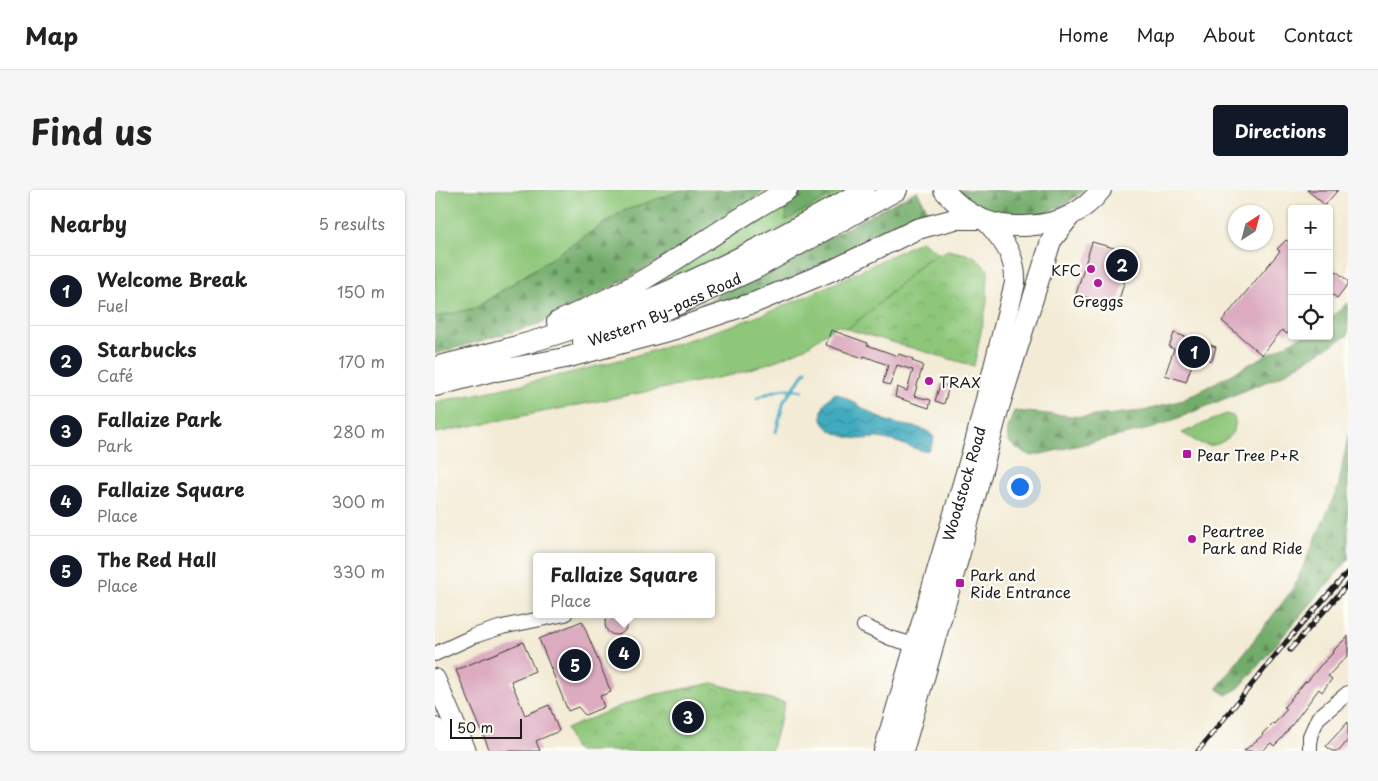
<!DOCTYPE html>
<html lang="en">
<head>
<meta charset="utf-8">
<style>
  :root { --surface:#fff; --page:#f6f6f6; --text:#222; --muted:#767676; --line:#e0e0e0; --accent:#111827 }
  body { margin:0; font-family:"Playpen Sans",sans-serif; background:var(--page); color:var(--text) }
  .controls { position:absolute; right:15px; top:15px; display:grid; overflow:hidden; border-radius:5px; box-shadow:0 1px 4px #0004 }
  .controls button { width:45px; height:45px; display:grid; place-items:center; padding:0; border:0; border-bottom:1px solid var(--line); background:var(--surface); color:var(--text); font:25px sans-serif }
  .compass { position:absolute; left:793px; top:15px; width:45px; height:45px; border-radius:50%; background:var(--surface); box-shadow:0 1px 4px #0004; rotate:36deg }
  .scale { position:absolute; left:15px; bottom:12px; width:72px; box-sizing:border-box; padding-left:5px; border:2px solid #1c1c1c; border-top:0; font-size:14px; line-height:18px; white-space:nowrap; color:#1c1c1c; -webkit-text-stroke:4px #fdfcf7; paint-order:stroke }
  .you { position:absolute; left:584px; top:296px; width:18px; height:18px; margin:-12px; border:4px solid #fff; border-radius:50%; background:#1a73e8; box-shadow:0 0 0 8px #1a73e833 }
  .badge { display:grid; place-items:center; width:32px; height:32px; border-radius:50%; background:var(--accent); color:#fff; font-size:16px; font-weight:700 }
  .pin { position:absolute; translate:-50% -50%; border:2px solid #fff; box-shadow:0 1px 5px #0006 }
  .popup { position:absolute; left:98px; top:363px; width:182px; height:65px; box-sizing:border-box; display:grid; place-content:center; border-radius:5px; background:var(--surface); filter:drop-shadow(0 1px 4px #0005); font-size:16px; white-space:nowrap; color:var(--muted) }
  .popup b { font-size:19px; color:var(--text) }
  .popup::after { content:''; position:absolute; left:50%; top:100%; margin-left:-10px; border:10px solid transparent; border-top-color:var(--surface) }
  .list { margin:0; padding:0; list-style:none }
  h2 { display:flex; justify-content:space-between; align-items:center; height:65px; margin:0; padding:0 20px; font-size:21px }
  h2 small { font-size:16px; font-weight:400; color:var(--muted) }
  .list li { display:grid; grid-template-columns:32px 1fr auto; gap:15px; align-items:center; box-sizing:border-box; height:70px; padding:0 20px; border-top:1px solid var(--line) }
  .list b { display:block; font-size:19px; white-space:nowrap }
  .list p { margin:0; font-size:16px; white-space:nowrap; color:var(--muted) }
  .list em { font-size:16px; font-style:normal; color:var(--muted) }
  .icon { flex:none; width:28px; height:28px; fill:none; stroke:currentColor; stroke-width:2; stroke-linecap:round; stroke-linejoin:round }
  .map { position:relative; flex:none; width:913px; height:561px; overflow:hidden; border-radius:5px }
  header { display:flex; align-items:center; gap:30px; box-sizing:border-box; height:70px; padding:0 25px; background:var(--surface); border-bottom:1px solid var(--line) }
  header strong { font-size:24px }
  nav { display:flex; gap:28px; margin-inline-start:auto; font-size:18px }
  .intro { display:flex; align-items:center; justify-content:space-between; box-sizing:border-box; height:120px; padding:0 30px }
  h1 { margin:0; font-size:35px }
  .button { padding:12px 22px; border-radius:5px; background:var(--accent); color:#fff; font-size:18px; font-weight:700 }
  main { display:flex; gap:30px; padding:0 30px }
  aside { flex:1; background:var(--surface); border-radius:5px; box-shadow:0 1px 4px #0004 }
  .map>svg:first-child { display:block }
  .green { fill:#8ec77a; stroke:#55724b }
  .forest { fill:url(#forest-firs); stroke:#476443 }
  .park { fill:url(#park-crowns); stroke:#55724b }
  .water { fill:url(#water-waves); stroke:#2e646e }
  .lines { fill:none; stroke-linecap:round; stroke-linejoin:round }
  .stream { stroke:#41abc0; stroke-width:3 }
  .building { fill:#dcabc0 }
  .minor-casing { stroke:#3c3b38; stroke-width:16 }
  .highway-casing { stroke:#3c3b38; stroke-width:22 }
  .minor { stroke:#fff; stroke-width:14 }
  .highway { stroke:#fff; stroke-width:20 }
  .rail-casing { stroke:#1c1c1c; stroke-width:5 }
  .rail { stroke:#fdfcf7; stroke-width:3; stroke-dasharray:9; stroke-linecap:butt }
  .poi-dot { fill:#b5179e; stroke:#fdfcf7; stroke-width:2 }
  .labels { text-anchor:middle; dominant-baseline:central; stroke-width:4.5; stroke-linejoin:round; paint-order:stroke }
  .poi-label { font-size:15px; fill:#1c1c1c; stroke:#fdfcf7; text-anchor:start }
  .street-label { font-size:15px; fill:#1c1c1c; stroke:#fdfcf7 }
</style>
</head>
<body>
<header>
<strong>Map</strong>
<nav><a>Home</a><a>Map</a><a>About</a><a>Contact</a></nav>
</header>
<div class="intro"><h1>Find us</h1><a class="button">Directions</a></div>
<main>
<aside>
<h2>Nearby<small>5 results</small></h2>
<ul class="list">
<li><span class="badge">1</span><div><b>Welcome Break</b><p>Fuel</p></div><em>150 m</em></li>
<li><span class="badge">2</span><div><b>Starbucks</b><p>Café</p></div><em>170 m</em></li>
<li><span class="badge">3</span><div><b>Fallaize Park</b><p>Park</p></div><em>280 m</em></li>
<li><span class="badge">4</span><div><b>Fallaize Square</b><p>Place</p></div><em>300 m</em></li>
<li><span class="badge">5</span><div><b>The Red Hall</b><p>Place</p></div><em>330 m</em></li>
</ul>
</aside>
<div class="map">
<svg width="913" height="561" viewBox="0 0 913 561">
  <defs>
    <pattern id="forest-firs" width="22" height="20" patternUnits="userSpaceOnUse" patternTransform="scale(1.25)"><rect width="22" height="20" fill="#72ac6a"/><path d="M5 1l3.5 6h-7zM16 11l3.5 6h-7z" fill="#5d8b56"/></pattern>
    <pattern id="park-crowns" width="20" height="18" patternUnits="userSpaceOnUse" patternTransform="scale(1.25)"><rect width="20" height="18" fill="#8ec77a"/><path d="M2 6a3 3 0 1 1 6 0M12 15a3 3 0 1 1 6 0" fill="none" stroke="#7aaa69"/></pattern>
    <pattern id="water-waves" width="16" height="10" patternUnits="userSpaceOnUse" patternTransform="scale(1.25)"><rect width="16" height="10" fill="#41abc0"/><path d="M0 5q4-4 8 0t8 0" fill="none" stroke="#368a9b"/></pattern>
  </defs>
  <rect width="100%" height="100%" fill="#fdfcf7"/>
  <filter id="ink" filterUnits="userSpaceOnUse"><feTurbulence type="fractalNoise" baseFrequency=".02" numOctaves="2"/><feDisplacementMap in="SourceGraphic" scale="10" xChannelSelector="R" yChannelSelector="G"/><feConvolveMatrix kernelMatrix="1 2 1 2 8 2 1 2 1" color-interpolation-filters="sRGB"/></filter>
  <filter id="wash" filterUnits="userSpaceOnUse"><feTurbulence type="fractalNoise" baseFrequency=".0096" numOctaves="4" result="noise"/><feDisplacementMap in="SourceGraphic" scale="20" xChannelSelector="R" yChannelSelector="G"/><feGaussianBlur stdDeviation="1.12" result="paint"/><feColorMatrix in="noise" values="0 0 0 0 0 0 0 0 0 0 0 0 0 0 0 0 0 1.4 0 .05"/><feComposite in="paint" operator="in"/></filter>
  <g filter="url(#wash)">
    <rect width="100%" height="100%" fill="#f3ebd5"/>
    <path class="green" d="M 0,0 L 250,0 L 188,21 L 40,118 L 0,127 Z
      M 407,0 L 415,0 L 364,30 L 217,100 L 214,92 L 341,16 L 349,16 L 352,24 L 351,30 Z
      M 486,51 L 505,64 L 488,72 L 445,113 L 412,139 L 402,135 L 370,158 L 340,171 L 297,185 L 0,243 L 0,212 C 107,192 215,165 318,128 C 376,107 430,78 486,51 Z
      M 275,110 L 283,115 L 233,135 L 231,130 Z
      M 791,224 L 798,226 C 807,240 786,258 772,255 C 763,254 755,247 747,243 Z"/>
    <path class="forest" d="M 247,0 L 331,0 L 304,22 L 190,90 L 104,134 L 0,164 L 0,127 L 41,118 L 188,21 Z
      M 368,0 L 407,0 L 350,31 L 352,24 L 349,16 L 341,16 Z
      M 518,0 L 649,0 C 623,24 584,35 551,22 C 539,17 528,7 518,0 Z
      M 482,1 L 496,26 L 366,88 L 282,115 L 275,110 Z
      M 913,113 L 913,145 L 845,186 L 719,238 L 597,266 C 569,254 568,249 579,221 L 649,227 L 708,221 L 748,210 L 867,146 L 894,146 L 894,129 Z
      M 913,245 L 913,370 L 804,498 L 791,505 L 782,498 L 858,399 L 903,298 Z"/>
    <path class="park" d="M 513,60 L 539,66 L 553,80 L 552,112 L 539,176 L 412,139 L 445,113 L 488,72 Z
      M 278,493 L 350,513 L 336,561 L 141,561 L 131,539 L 188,515 L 218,505 Z"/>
    <path class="water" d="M 401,203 C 421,212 437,226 458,233 C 471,237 490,235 499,247 L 498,253 L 494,260 L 488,261 C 474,257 457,249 442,248 C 437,248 432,249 427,249 C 412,249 382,241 387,221 C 389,213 394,206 401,203 Z"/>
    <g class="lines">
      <path class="stream" d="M 322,208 C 338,201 350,196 367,201
        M 341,242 L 349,211 L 371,181"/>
    </g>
    <g id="blocks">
      <path class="building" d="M 872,0 L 903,0 L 890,15 Z
        M 851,50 L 857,54 L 857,138 L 852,144 L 847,140 L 827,165 L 787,131 L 845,61 L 842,59 Z
        M 657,52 L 697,63 L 693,79 L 698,81 L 696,88 L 691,87 L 682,116 L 641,104 Z
        M 894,75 L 913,91 L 913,94 L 902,108 L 894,102 Z
        M 396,140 L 433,153 L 432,155 L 463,166 L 464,164 L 478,169 L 477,171 L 488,175 L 479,206 L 496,210 L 494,218 L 460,207 L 462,197 L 472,201 L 478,180 L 462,175 L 455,195 L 448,193 L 453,175 L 429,166 L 428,168 L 391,155 Z
        M 739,143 L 781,157 L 777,171 L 760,165 L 751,192 L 730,185 L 739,159 L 734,157 Z
        M 505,194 L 514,196 L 509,214 L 500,211 Z
        M170 434a11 11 0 1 1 22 0a11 11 0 1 1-22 0Z
        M 147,431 L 176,502 L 165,506 L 169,517 L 150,525 L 143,517 L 133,521 L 104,449 Z
        M 913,446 L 913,465 L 893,486 L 897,489 L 887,502 L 884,499 L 847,548 L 839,556 L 836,553 L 827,561 L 809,561 L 828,545 L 827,544 L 838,533 L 839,534 L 852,519 L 849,517 L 859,505 L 871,491 L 872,492 L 885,476 L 898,463 L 897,462 Z
        M 88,452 L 100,481 L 76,491 L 90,525 L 114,515 L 124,541 L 101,551 L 105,561 L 55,561 L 21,480 Z
        M 913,532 L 913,550 L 904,561 L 897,561 L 891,556 Z"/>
    </g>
  </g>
  <g filter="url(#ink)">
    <use href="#blocks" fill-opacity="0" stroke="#3c3b38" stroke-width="1"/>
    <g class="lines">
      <defs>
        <path id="minor" d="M 429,436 L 455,448 L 487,457
          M 0,464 L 39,446 L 67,437 L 130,424
          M 875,561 L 875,546 L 883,528 L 913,503"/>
        <g id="highway">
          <path d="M 509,0 C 519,12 534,24 549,30 C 572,40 614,37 636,25 C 648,19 658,10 666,0"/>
          <path d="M 122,132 C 155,117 188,103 218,84 C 263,56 306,26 352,0"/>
          <path id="s1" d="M 148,152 L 198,135 L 320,79 L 462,0"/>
          <path d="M 0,177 C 49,165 98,153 146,136 C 245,101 338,52 429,0"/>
          <path d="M 62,181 L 130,168 L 240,139 L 321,112 L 398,80 L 482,39 L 520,29 L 546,29"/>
          <path d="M 0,196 L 73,177"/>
          <path d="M 0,489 L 31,561"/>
          <path d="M 0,538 L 11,561"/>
          <path id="s2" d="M 449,561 L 541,249 L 580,93 C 581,66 569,51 552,32"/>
          <path d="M 468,561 L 528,352 L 564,217 L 616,51 L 635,26"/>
        </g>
      </defs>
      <use href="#minor" class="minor-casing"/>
      <use href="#highway" class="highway-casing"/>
      <use href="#minor" class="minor"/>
      <use href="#highway" class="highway"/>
      <defs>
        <path id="rail" d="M 855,460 L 913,394
          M 763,561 L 851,452 L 913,382"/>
      </defs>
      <use href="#rail" class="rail-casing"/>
      <use href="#rail" class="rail"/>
    </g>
  </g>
  <g class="poi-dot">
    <circle cx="656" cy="79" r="5"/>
    <circle cx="663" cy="93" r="5"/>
    <circle cx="494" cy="191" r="5"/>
    <rect x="747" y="259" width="10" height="10" rx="2.5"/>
    <circle cx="757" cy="349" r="5"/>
    <rect x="520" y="388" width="10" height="10" rx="2.5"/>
  </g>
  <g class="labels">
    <g class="poi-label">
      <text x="646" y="79" text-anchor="end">KFC</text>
      <text x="663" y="110" text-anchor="middle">Greggs</text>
      <text x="504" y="191">TRAX</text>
      <text x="762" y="264">Pear Tree P+R</text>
      <text x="767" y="340">Peartree<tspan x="767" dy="17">Park and Ride</tspan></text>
      <text x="535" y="384">Park and<tspan x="535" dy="17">Ride Entrance</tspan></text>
    </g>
    <g class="street-label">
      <text stroke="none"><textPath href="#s1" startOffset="88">Western By-pass Road</textPath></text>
      <text stroke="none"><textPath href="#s2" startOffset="279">Woodstock Road</textPath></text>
    </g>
  </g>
</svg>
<div class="controls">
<button>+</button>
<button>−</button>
<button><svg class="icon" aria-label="locate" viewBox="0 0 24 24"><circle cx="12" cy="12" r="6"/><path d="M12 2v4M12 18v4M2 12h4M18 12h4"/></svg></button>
</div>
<svg class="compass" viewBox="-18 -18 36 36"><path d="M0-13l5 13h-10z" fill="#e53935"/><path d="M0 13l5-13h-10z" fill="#767676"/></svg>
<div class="scale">50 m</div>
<div class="you"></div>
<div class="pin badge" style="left:759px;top:162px">1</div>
<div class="pin badge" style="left:687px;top:75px">2</div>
<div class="pin badge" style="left:253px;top:527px">3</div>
<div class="pin badge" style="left:189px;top:463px">4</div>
<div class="popup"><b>Fallaize Square</b>Place</div>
<div class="pin badge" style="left:140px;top:475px">5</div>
</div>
</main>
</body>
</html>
